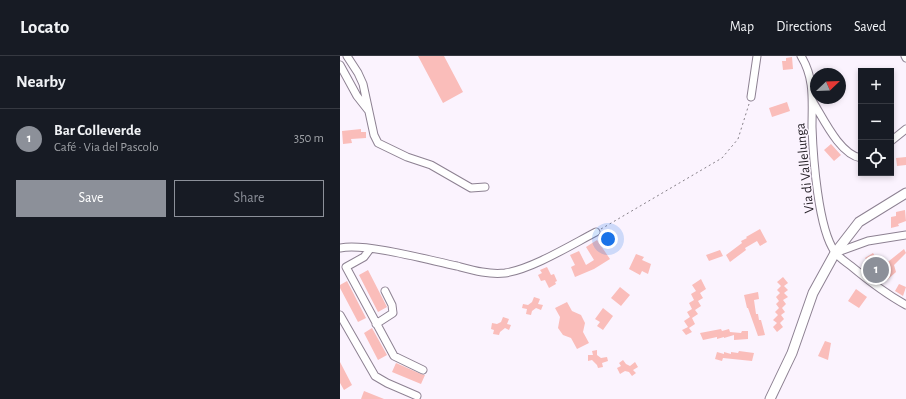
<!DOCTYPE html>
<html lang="en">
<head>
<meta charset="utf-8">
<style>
  :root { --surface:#171b24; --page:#20242c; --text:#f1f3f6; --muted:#9ea1a6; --line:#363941; --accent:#8c9099 }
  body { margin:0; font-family:"Alegreya Sans",sans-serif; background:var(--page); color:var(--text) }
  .controls { position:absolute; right:12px; top:12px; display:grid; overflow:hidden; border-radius:0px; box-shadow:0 2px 6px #0003 }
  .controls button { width:36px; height:36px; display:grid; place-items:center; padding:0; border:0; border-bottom:1px solid var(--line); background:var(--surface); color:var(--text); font:20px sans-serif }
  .compass { position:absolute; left:470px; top:12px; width:36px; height:36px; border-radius:50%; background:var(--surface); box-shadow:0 2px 6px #0003; rotate:67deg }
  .you { position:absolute; left:268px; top:183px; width:14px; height:14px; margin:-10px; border:3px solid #fff; border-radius:50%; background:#1a73e8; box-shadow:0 0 0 6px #1a73e833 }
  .badge { display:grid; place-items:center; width:26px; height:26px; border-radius:50%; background:var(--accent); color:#fff; font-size:13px; font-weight:700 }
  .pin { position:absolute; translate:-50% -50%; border:2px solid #fff; box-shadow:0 1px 4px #0006 }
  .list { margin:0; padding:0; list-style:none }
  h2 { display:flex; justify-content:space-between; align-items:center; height:52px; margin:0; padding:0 16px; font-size:17px }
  h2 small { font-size:13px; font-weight:400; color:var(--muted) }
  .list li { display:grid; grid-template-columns:26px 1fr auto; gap:12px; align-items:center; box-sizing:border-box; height:60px; padding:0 16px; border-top:1px solid var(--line) }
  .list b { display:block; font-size:15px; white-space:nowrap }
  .list p { margin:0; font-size:13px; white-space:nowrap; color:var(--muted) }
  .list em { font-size:13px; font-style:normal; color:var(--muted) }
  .actions { display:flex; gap:8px; padding:12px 16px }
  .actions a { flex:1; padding:9px 0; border:1px solid var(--accent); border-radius:0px; text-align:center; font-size:14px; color:var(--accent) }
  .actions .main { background:var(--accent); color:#fff }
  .icon { flex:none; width:22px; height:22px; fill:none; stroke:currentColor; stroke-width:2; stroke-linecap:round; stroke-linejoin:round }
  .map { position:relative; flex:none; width:566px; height:343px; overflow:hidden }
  header { display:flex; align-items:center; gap:24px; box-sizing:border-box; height:56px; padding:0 20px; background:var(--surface); border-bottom:1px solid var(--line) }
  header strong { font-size:19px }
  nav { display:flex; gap:22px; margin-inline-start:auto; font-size:14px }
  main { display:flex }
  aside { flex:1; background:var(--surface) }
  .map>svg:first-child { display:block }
  .building { fill:#fabdba }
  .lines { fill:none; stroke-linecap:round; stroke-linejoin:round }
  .minor-casing { stroke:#8d8192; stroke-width:9 }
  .major-casing { stroke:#8d8192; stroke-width:11 }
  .path { stroke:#868088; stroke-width:1; stroke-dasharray:2 3; stroke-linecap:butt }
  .minor { stroke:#fff; stroke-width:7 }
  .major { stroke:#fff; stroke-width:9 }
  .labels { text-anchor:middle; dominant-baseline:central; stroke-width:3; stroke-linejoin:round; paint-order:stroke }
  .street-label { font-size:14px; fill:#231e25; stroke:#fbf3fe }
</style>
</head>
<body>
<header>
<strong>Locato</strong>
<nav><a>Map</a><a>Directions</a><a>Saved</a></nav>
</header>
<main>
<aside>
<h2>Nearby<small></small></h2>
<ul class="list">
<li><span class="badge">1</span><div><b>Bar Colleverde</b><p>Café · Via del Pascolo</p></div><em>350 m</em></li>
</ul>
<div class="actions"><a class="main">Save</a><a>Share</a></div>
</aside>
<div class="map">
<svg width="566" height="343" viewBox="0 0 566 343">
  <rect width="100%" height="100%" fill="#fbf3fe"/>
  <path class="building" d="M 78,0 L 104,0 L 123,36 L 103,47 Z
    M 452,1 L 453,13 L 443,14 L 442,5 L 446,5 L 446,2 Z
    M 447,46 L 450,55 L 432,61 L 429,52 Z
    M 21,73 L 21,76 L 26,76 L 26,82 L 11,83 L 12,87 L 3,88 L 2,75 Z
    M 491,88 L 501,99 L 494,105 L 484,94 Z
    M 566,101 L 566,109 L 557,110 L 556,102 Z
    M 565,154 L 566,165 L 558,168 L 559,170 L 551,172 L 551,161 L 556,160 L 556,156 Z
    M 420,173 L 427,186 L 420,190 L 417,185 L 405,192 L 406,194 L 390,206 L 386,199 L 402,187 L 401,185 L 407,182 L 406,181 Z
    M 257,184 L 270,203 L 254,213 L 235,221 L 231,211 L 235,209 L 230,199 L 239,195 L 246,209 L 254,204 L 246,191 Z
    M 564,193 L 566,197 L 554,209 L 556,216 L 547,224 L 546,223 L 542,225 L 525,202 L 533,197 L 536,202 L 538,200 L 544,209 Z
    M 380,194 L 383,200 L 369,205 L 366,199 Z
    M 296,198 L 304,201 L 302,204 L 311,208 L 308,218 L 302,215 L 300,219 L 289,213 Z
    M 207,211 L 211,219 L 214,218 L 217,225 L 215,226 L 216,228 L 209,232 L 205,224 L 201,225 L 198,219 L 202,217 L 200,214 Z
    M 28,214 L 47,251 L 38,256 L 19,219 Z
    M 443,221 L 448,227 L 444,230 L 448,234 L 444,237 L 448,241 L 443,244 L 446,248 L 442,252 L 445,256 L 441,259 L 444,263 L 440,267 L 443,271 L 437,276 L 433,271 L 437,267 L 433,264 L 438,259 L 435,256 L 439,252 L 436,248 L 439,245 L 436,241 L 440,237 L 437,234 L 441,230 L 437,226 Z
    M 361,223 L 366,233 L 360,237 L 363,242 L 358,245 L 361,250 L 355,254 L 358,258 L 352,262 L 355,268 L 349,272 L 352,276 L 346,279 L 342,274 L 348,271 L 344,265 L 350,261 L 347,256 L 352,253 L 349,247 L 354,244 L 351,238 L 356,235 L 352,229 Z
    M 7,225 L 26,262 L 18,266 L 0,232 L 0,229 Z
    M 559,228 L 566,231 L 563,240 L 555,235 Z
    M 280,231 L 290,239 L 281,250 L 271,242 Z
    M 516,233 L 527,241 L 519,252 L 508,245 Z
    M 418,236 L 419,243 L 414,244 L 416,258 L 418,258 L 419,264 L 421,264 L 425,279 L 418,280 L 408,252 L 407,252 L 404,239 Z
    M 194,241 L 200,243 L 198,248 L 203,249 L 201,254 L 196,252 L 192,255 L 191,259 L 186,258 L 187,253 L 182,252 L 183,248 L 188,249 L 192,246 Z
    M 227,246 L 232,255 L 241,259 L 245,267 L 243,276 L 249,287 L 237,293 L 231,282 L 223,279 L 218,272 L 220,261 L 215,252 Z
    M 263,252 L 273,260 L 263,274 L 257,270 L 260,266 L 255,263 Z
    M 163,261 L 169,263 L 167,268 L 171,269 L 169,274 L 165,272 L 160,276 L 159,279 L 153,278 L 154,274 L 151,273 L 152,267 L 157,268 L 161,266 Z
    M 32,272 L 47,299 L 38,304 L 24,277 Z
    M 381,273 L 382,275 L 389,273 L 390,276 L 401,277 L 402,275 L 408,275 L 408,283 L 394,284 L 394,279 L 384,282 L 384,281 L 377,283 L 377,281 L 363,284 L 360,277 Z
    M 485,285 L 491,287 L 488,304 L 478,300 Z
    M 257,294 L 257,299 L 261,302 L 267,301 L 268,305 L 262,307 L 263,311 L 258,312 L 257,309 L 252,304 L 248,305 L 248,299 L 253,299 L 252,295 Z
    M 399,295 L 414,297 L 412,305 L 383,302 L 382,305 L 375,303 L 377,296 L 384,298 L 384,296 L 391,298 L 391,296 L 398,297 Z
    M 283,304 L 286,308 L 290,310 L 295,306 L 298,311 L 293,314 L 296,317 L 292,320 L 289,316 L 285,315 L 280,318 L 277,312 L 281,310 L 279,307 Z
    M 0,306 L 12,329 L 4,334 L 0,327 Z
    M 56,307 L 81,318 L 85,319 L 81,328 L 52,316 Z
    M 24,335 L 44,343 L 21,343 Z"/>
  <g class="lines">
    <defs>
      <path id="minor" d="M 7,0 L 18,17 L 23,28 L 34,79 L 38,87 L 67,101 L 91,109 L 131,132 L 145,131
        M 461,0 C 475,23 472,45 472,71 C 473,100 478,173 495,196 C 499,202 506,206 511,210 C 529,225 546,238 566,249
        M 565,0 L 566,2
        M 0,9 L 17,40 L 28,54
        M 411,41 L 417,0
        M 473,46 C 483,62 500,99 521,102
        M 551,85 L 566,73
        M 0,192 C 27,187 88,204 117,210 C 132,214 149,219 165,217 C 192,213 231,189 256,176
        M 30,193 L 24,201 L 6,211 L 54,300 L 83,314
        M 495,197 L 528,185 L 566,179
        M 0,259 L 35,320 L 47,327 L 77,340
        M 36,268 L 53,257 L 52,249 L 45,235"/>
      <path id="major" d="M 430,343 L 452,297 L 473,237 L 495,197 L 519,166 L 566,137"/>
    </defs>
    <use href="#minor" class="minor-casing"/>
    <use href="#major" class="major-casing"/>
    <path class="path" d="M 261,173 L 382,102 L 398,83 L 409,48"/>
    <use href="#minor" class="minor"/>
    <use href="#major" class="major"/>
  </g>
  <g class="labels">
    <g class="street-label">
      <text transform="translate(465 112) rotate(-96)">Via di Vallelunga</text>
    </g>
  </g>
</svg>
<div class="controls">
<button>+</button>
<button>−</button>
<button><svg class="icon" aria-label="locate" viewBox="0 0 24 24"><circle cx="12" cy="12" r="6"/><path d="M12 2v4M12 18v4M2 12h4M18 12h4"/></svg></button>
</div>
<svg class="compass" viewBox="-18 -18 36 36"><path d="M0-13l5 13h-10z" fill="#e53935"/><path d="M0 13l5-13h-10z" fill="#9ea1a6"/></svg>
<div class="you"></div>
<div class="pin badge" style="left:536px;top:214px">1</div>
</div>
</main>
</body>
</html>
